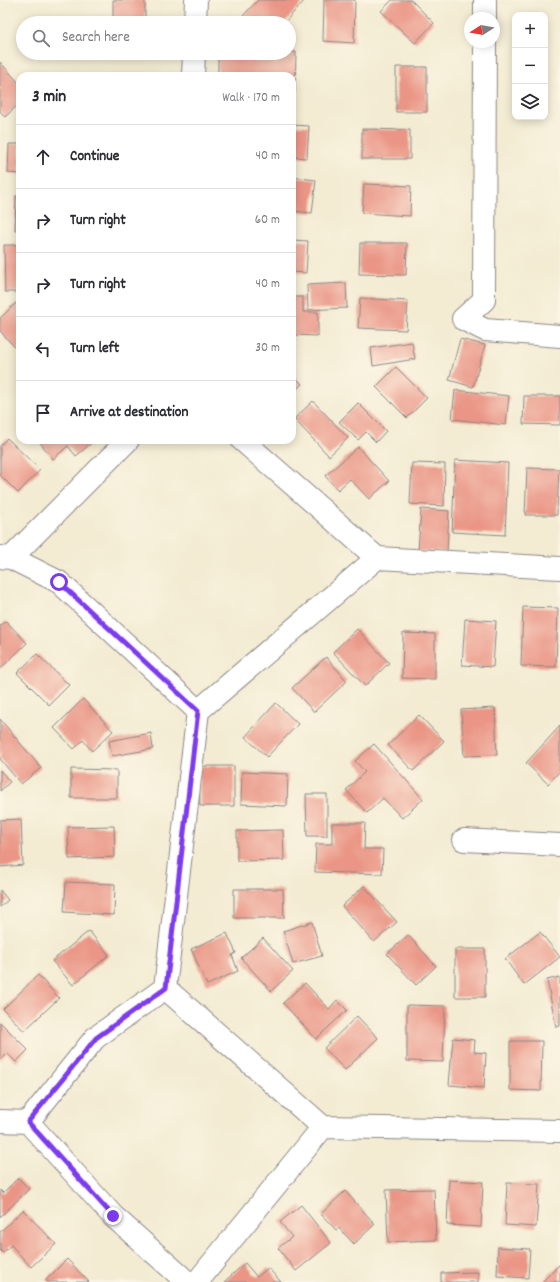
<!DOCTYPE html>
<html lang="en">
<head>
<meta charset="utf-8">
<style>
  :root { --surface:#fff; --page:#f7f7f7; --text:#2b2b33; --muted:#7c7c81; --line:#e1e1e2 }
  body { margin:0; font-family:Dekko,sans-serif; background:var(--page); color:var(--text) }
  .controls { position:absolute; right:12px; top:12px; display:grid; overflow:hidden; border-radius:8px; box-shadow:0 2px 10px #0003 }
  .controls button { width:36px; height:36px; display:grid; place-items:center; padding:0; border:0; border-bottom:1px solid var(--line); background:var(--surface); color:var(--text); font:20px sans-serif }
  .compass { position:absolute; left:464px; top:12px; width:36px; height:36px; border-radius:50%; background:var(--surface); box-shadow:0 2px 10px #0003; rotate:259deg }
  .stop { position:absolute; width:12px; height:12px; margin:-9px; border:3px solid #7c3aed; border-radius:50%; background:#fff }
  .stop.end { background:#7c3aed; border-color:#fff; box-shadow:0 1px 4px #0008 }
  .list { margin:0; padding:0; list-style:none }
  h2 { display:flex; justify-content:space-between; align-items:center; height:52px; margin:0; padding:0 16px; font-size:17px }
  h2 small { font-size:13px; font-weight:400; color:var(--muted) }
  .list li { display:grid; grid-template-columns:26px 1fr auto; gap:12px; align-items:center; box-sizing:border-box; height:64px; padding:0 16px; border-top:1px solid var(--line) }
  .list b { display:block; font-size:15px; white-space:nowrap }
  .list em { font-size:13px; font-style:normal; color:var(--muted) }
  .icon { flex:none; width:22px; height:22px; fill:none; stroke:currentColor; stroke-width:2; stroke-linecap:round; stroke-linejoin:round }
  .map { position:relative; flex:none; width:560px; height:1282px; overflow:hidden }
  .search { position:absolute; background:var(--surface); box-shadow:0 2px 10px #0003; left:16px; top:16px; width:280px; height:44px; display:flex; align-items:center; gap:10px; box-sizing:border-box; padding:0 14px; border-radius:22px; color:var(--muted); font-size:15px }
  .panel { position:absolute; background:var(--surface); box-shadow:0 2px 10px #0003; left:16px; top:72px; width:280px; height:372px; border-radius:12px }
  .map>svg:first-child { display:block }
  .building { fill:#ea9585 }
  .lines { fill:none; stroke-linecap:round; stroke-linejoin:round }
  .minor-casing { stroke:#8a8686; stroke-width:24 }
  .minor { stroke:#fff; stroke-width:22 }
  .route { stroke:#7c3aed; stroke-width:5 }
</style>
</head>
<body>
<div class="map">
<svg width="560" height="1282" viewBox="0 0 560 1282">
  <rect width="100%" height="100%" fill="#fcf5e5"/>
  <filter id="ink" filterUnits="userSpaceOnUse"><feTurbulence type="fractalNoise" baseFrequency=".025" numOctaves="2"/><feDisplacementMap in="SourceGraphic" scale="8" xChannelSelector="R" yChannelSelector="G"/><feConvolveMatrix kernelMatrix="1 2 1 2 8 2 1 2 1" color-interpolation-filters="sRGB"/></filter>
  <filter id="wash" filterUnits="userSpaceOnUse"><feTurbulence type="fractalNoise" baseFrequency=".012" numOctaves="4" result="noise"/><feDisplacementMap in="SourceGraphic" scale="16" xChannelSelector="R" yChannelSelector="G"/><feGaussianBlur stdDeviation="0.9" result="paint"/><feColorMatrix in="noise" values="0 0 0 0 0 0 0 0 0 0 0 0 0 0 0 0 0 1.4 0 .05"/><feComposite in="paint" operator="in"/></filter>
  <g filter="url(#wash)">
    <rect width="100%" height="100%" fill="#f3ebd2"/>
    <g id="blocks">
      <path class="building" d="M 113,0 L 145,0 L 145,23 L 113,23 Z
        M 258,0 L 305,0 L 284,23 L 246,23 L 241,18 Z
        M 324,0 L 355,0 L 354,43 L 323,41 Z
        M 392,0 L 411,0 L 434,23 L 415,43 L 381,11 Z
        M 289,52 L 296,52 L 295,93 L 292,93 L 292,76 L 218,76 L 218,53 L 289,53 Z
        M 0,62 L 20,84 L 20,103 L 5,117 L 0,111 Z
        M 396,67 L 427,67 L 427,112 L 396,112 Z
        M 292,125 L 309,126 L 307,158 L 292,157 Z
        M 362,129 L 410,130 L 410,159 L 362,159 Z
        M 9,144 L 20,144 L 20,174 L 8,173 Z
        M 292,177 L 316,180 L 312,213 L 292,211 Z
        M 364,184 L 411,186 L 410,216 L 362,213 Z
        M 16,196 L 20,196 L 20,230 L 15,230 Z
        M 292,240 L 308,241 L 306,273 L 292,272 Z
        M 360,243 L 407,243 L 406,275 L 359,274 Z
        M 4,245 L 20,245 L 20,292 L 5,292 Z
        M 346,283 L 347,308 L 308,310 L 307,285 Z
        M 292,297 L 303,297 L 303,312 L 318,312 L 318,336 L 292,335 Z
        M 360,298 L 408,301 L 406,330 L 358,328 Z
        M 16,303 L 20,308 L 20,353 L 0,331 L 0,318 Z
        M 460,339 L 485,345 L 473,387 L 449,380 Z
        M 412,342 L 415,359 L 373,366 L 371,348 Z
        M 396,367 L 427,398 L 407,418 L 376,387 Z
        M 292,374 L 302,384 L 292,394 Z
        M 455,390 L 509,396 L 506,425 L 452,419 Z
        M 524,396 L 560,396 L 560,425 L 523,424 Z
        M 313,401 L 348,438 L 329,456 L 294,419 Z
        M 358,403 L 386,431 L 376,442 L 366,432 L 358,440 L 339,422 Z
        M 7,438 L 40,470 L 18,493 L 0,475 L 0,446 Z
        M 38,440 L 95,440 L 76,456 L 68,446 L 53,459 Z
        M 358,447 L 389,481 L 369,499 L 350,479 L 338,490 L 325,476 Z
        M 455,460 L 508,463 L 505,535 L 452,532 Z
        M 412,463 L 445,464 L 444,506 L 410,504 Z
        M 527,468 L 559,469 L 557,515 L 525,515 Z
        M 421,509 L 449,511 L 447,552 L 418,551 Z
        M 523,607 L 558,608 L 556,667 L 521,666 Z
        M 465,619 L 496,621 L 493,667 L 462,665 Z
        M 6,621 L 27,643 L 0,669 L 0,626 Z
        M 357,629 L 389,663 L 365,686 L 333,652 Z
        M 403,633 L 435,634 L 435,679 L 402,678 Z
        M 37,654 L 69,685 L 49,705 L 17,673 Z
        M 326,657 L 347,681 L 314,712 L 292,688 Z
        M 83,699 L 113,731 L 92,751 L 83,740 L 74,749 L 54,728 Z
        M 276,703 L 298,724 L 267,757 L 245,737 Z
        M 495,708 L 497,755 L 464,756 L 461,710 Z
        M 419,715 L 444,741 L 413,771 L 388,745 Z
        M 0,719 L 41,768 L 21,784 L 0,759 Z
        M 560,726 L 560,771 L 548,784 L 526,763 Z
        M 151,733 L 153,749 L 112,756 L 109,741 Z
        M 374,744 L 423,799 L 402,818 L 383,798 L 367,813 L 346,790 L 365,772 L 355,761 Z
        M 199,766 L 234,766 L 234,806 L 200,806 Z
        M 71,769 L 117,770 L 117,798 L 71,798 Z
        M 0,770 L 10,782 L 0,791 Z
        M 242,772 L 288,774 L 287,806 L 241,804 Z
        M 306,794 L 327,794 L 327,836 L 307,836 Z
        M 21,819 L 23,865 L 0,867 L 0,820 Z
        M 332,823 L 365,823 L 364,849 L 383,849 L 382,874 L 315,872 L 316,844 L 332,844 Z
        M 114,826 L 115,857 L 69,859 L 68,827 Z
        M 283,830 L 284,860 L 237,861 L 237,831 Z
        M 66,882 L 115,884 L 114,915 L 64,912 Z
        M 364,886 L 397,922 L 374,942 L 342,906 Z
        M 234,889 L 283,889 L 284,918 L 234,918 Z
        M 0,890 L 8,900 L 0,907 Z
        M 312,922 L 322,956 L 293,964 L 283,931 Z
        M 89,931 L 109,955 L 73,985 L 52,961 Z
        M 540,932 L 560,957 L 524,985 L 505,959 Z
        M 227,933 L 236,953 L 232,955 L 238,971 L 207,985 L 191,949 Z
        M 408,935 L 436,966 L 416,985 L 387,954 Z
        M 263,938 L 293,971 L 271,991 L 241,958 Z
        M 455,949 L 485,949 L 485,997 L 455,997 Z
        M 38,975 L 59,998 L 24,1031 L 3,1009 Z
        M 560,977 L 560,1026 L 556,1027 L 547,980 Z
        M 305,983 L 329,1009 L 337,1000 L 347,1010 L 316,1039 L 283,1003 Z
        M 407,1005 L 445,1006 L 443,1062 L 407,1061 Z
        M 357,1016 L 378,1038 L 345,1070 L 324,1048 Z
        M 0,1022 L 28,1050 L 16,1062 L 7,1053 L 0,1060 Z
        M 453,1038 L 475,1040 L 474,1052 L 486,1053 L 484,1088 L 449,1085 Z
        M 510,1041 L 542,1041 L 541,1091 L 510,1090 Z
        M 18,1178 L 29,1189 L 0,1217 L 0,1190 L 3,1193 Z
        M 449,1180 L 483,1182 L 481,1227 L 447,1225 Z
        M 507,1183 L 539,1184 L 536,1227 L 505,1225 Z
        M 434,1189 L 436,1240 L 388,1242 L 386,1190 Z
        M 345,1191 L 375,1224 L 354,1244 L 339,1228 L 336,1230 L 321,1214 Z
        M 301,1205 L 331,1243 L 296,1271 L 278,1248 L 292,1237 L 280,1222 Z
        M 23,1210 L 56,1244 L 31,1267 L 11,1245 L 3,1253 L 0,1250 L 0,1232 Z
        M 498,1247 L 530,1249 L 528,1278 L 497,1276 Z
        M 67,1259 L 89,1282 L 48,1282 L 46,1280 Z
        M 245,1263 L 257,1277 L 268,1268 L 281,1282 L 224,1282 Z
        M 560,1264 L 560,1282 L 542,1282 Z
        M 478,1272 L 478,1282 L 441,1282 L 441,1273 Z"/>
    </g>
  </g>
  <g filter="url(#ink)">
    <use href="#blocks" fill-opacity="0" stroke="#8a8686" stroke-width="1"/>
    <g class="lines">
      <defs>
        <path id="minor" d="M 485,18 L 485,0
          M 195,23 L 196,0
          M 485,42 L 484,300 L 463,319 L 485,330 L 560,336
          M 193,76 L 194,53
          M 242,440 L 377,558 L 560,568
          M 0,557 L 11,558 L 59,582 L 198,711
          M 11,558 L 128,440
          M 464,840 L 560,845
          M 165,988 L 323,1127 L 560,1131
          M 0,1121 L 28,1122 L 113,1216 L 187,1282
          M 28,1122 L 95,1038 L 165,988 L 198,711 L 377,558
          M 197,1282 L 323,1127"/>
      </defs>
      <use href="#minor" class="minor-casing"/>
      <use href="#minor" class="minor"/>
    </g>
  </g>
  <g class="lines" filter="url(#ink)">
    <path class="route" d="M 59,582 L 198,711 L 166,988 L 96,1038 L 28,1122 L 113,1216"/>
  </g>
</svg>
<div class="controls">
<button>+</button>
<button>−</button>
<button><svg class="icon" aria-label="layers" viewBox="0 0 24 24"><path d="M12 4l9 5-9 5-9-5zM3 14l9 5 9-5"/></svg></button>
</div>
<svg class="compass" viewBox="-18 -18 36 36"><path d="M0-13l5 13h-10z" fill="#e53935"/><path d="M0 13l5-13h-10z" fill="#7c7c81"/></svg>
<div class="stop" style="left:59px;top:582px"></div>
<div class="stop end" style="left:113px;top:1216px"></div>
<div class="search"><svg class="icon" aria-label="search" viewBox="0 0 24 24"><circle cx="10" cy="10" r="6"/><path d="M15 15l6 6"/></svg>Search here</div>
<section class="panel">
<h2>3 min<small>Walk · 170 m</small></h2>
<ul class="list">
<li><svg class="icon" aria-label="ahead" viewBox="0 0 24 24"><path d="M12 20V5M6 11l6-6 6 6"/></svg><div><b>Continue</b></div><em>40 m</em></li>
<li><svg class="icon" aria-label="right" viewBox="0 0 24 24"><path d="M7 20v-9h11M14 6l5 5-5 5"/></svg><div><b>Turn right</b></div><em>60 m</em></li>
<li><svg class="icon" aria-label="right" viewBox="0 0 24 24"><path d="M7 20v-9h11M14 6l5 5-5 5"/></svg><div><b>Turn right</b></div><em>40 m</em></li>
<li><svg class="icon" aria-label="left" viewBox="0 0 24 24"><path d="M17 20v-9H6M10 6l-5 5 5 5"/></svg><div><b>Turn left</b></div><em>30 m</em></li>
<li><svg class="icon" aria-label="arrive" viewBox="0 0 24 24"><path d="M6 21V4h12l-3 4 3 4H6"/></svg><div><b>Arrive at destination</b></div></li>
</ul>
</section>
</div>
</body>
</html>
